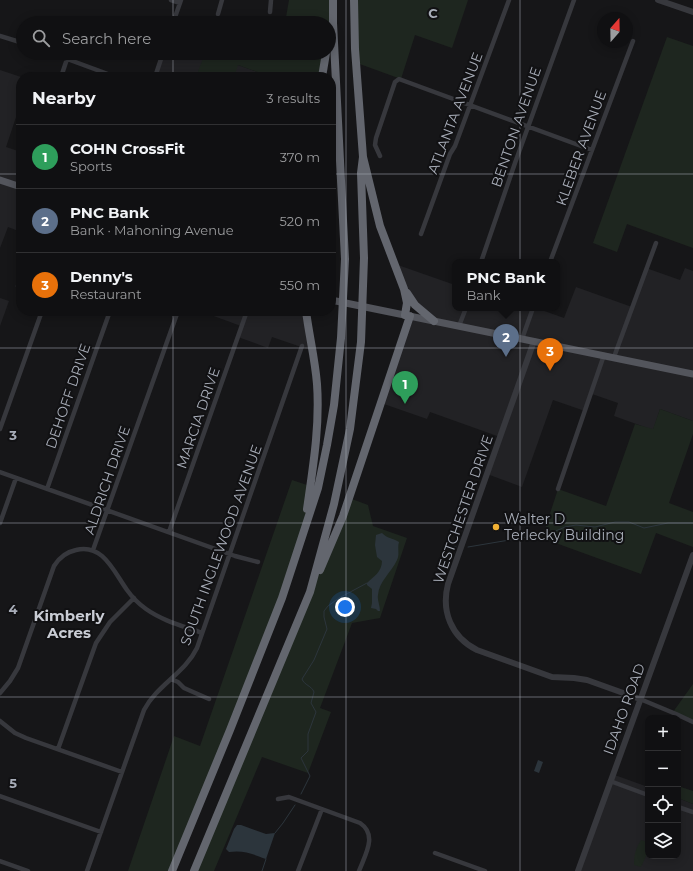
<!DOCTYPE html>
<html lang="en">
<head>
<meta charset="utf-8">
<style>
  :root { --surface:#101012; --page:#1e1e20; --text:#f1f3f6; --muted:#9c9d9f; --line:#303032; --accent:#0f766e }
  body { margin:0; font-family:Montserrat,sans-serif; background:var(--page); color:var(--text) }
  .controls { position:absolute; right:12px; bottom:12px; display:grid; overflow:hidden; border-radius:8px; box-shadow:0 2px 10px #0003 }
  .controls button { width:36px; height:36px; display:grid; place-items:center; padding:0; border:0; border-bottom:1px solid var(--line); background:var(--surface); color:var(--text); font:20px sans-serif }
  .compass { position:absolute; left:597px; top:12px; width:36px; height:36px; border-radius:50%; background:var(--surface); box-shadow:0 2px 10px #0003; rotate:20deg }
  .you { position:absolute; left:345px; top:607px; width:14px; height:14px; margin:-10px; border:3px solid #fff; border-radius:50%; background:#1a73e8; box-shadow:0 0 0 6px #1a73e833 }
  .badge { display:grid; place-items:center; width:26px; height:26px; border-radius:50%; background:var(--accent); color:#fff; font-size:13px; font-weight:700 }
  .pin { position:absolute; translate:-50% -33px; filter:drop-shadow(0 1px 2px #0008) }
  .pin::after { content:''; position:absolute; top:21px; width:14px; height:12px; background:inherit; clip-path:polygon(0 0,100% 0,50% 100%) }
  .popup { position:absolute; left:452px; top:259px; width:108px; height:52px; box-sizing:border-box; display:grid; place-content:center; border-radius:8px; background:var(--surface); filter:drop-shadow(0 1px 3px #0005); font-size:13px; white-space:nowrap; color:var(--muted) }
  .popup b { font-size:15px; color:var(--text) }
  .popup::after { content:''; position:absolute; left:50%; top:100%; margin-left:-8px; border:8px solid transparent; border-top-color:var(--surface) }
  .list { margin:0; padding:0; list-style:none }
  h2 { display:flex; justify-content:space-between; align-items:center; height:52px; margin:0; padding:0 16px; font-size:17px }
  h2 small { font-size:13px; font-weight:400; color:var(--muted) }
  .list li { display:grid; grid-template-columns:26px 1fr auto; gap:12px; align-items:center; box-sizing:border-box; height:64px; padding:0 16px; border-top:1px solid var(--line) }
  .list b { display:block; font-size:15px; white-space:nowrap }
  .list p { margin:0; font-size:13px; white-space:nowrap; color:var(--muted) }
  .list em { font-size:13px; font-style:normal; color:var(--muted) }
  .icon { flex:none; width:22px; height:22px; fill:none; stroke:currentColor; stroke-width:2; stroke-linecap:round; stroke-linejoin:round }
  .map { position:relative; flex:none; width:693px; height:871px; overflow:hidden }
  .search { position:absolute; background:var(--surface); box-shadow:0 2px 10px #0003; left:16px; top:16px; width:320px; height:44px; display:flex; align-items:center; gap:10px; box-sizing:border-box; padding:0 14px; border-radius:22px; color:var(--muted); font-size:15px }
  .panel { position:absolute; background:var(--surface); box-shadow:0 2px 10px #0003; left:16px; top:72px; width:320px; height:244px; border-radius:16px }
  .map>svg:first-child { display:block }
  .built { fill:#222225 }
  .green { fill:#1e261f }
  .water { fill:#2c353c }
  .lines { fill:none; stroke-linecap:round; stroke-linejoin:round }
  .stream { stroke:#2c353c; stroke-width:1 }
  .minor { stroke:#37383d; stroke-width:4.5 }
  .tertiary { stroke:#37383d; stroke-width:6 }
  .primary { stroke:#53555c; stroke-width:7 }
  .motorway { stroke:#63666e; stroke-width:8 }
  .grid { fill:none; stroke:#a8adb8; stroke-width:1; stroke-opacity:0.55 }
  .poi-dot { fill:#f2b134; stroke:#111113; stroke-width:1.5 }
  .labels { text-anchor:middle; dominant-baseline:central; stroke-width:4; stroke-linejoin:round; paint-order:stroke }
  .street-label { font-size:14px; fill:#a8adb8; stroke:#111113 }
  .poi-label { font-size:14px; fill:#a8adb8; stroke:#111113; text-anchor:start }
  .neighbourhood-label { font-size:15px; font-weight:bold; fill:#c9ccd4; stroke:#111113 }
  .grid-label { font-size:13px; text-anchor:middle; font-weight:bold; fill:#a8adb8; stroke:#111113; stroke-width:4; stroke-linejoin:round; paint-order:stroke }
</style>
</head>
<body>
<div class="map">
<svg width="693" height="871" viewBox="0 0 693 871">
  <rect width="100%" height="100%" fill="#161618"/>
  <path class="built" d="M 163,53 L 205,53 L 271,77 L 155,77 Z
    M 0,70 L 21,77 L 21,102 L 6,147 L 21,152 L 21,232 L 8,227 L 0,248 Z
    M 395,264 L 455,285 L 455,308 L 536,308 L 564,318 L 576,287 L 632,307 L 646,268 L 680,280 L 685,268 L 693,271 L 693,421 L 660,409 L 653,430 L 614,416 L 618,403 L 592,394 L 585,411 L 553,400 L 522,487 L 487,474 L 500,437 L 430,412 L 427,419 L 381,403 L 410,316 L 433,321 L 415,305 Z
    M 0,298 L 9,301 L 0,326 Z
    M 200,311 L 306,311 L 313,351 L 272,337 L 268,348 L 238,337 L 241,326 Z
    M 612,774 L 648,787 L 648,856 L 678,856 L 678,798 L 693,804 L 693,871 L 578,871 Z"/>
  <path class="green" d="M 289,0 L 333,0 L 333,23 L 329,38 L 329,23 L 285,23 Z
    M 354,0 L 468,0 L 452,48 L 415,35 L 401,79 L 357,63 Z
    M 176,15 L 198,23 L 173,23 Z
    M 667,37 L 693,46 L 693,248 L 627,224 L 617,252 L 593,243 Z
    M 205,53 L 326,53 L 322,77 L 271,77 L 238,65 L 234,77 L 196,77 Z
    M 660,409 L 693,421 L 693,434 L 669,503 L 693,512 L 693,547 L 656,533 L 641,574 L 542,538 L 558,489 L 606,506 L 635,424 L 653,429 Z
    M 292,480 L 310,486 L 304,531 L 292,568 L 172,871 L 128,871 L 174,736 L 200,746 Z
    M 349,498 L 368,505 L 373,526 L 407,538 L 380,618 L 352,623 L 320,708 L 331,712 L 308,773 L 262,757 L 214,871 L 194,871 Z
    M 693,684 L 693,722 L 673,712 Z
    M 678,786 L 693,791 L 693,804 L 678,798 Z
    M 641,840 L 648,842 L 648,852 L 641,867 L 634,865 C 634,854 636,848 641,840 Z"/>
  <path class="water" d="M 382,533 C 388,539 393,538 399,542 C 397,548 400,554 397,560 C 391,573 379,581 378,595 C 377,600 380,605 380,611 L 378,611 L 376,609 L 371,608 L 372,603 L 372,589 L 367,585 L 367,583 C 373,577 382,572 382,561 L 377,557 L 375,545 L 376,535 Z
    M 538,760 L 543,762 L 539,773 L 534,771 Z
    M 237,825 L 241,825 L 266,834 L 275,833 L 266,859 C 252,854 244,850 229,852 L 226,849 L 234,829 Z"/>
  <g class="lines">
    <path class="stream" d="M 450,547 L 456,547
      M 468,547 L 551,533 L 565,527 L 576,525 L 595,527 L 615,522 L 629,522 L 644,528 L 668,523 L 693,523
      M 301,794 L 310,776 L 301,758 L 308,751 L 308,734 L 316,712 L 311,703 L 314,692 C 312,686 304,685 302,679 L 314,660 L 327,629 L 324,617 L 324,611 L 328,606 L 339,598 L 367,583
      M 275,833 L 283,823 L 295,805
      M 262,871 L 266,859"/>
    <path class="minor" d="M 171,0 L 180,3
      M 270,12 L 271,0
      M 218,14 L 222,0
      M 173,23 L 181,0
      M 0,36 L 23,43
      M 51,53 L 116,77
      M 61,77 L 69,53
      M 155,77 L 163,53
      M 380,156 L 375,145 L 376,138 L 395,82 L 399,79 L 592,150
      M 421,234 L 450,154 L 455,146 L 509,0
      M 481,262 L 515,163 L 574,0
      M 550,262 L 633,41
      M 18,286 L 21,277
      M 459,326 L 466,308
      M 522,339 L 533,308
      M 614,357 L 656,243
      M 0,429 L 42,311
      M 0,472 L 235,556 L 258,562
      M 47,489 L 110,311
      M 558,489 L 604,355
      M 0,523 L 16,478
      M 169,532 L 247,311
      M 93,550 L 178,311
      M 171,679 L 178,682 L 184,688 L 209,699
      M 0,693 L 10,681 L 18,668 L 54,566 C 59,558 66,552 76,550 C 103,543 114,572 127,590 C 132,597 139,604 146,609 C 163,621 183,626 202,633
      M 640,699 L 676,714 L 693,722
      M 0,721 L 15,733 L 26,738 L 122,772
      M 58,749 L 96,643 L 110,622 L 134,598
      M 610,781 L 648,795
      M 0,796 L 101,832
      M 278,799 L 289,797 L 360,823 C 378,835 365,855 359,871
      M 678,807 L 693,812
      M 435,853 L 485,871
      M 0,861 L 28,871
      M 87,871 L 144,710 C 157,685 185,673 197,648 L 302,346
      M 298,871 L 322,809"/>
    <path class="tertiary" d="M 658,0 L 693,12
      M 534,341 L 448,584 C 441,611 451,637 477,650 L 552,677 L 574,678 L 587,680 L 640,699
      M 578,871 L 693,555"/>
    <path class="primary" d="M 0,180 L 21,187
      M 331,300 L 693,374"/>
    <path class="motorway" d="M 354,0 L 355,49 L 363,157 L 380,226 L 404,289 L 407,303 L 405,315
      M 322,77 L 326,53
      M 407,293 L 415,305 L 434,321
      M 306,311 C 309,335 315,359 317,384 C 320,426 313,467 307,509
      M 320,570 L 343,516 L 410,316
      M 172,871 L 230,730 L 282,598 L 318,488 L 327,445 L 334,405 L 341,338 L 345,259 L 333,23 L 333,0
      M 194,871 L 310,592 L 334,504 L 350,429 L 361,342 L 364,258 L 361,173 L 363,157"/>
  </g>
  <path class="grid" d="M 173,0 L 173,23M 346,0 L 346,871M 520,0 L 520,871M 173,53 L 173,77M 0,174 L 21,174M 331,174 L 693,174M 173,311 L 173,871M 0,348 L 693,348M 0,523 L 693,523M 0,697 L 693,697"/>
  <circle class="poi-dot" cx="496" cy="527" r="4"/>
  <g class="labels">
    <g class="street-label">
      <text transform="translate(455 113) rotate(-69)">ATLANTA AVENUE</text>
      <text transform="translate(516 127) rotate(-71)">BENTON AVENUE</text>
      <text transform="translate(581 148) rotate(-70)">KLEBER AVENUE</text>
      <text transform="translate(68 396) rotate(-71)">DEHOFF DRIVE</text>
      <text transform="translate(198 418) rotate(-71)">MARCIA DRIVE</text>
      <text transform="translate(107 480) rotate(-71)">ALDRICH DRIVE</text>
      <text transform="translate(463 509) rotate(-71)">WESTCHESTER DRIVE</text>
      <text transform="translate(221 545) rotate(-70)">SOUTH INGLEWOOD AVENUE</text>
      <text transform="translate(624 709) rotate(-70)">IDAHO ROAD</text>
    </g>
    <g class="poi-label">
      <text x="504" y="519">Walter D<tspan x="504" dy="16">Terlecky Building</tspan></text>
    </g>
    <g class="neighbourhood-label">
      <text x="69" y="615">Kimberly<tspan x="69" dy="17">Acres</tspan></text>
    </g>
  </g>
  <g class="grid-label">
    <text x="433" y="18">C</text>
    <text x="13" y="440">3</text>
    <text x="13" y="614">4</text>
    <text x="13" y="788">5</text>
  </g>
</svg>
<div class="controls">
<button>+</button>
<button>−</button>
<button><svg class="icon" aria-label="locate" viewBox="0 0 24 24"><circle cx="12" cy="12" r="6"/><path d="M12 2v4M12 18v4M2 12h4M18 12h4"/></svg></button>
<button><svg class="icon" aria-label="layers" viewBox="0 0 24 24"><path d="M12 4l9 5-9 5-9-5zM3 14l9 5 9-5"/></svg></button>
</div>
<svg class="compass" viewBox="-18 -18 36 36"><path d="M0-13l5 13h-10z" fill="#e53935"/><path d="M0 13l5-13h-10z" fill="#9c9d9f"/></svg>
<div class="you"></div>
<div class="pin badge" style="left:405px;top:404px;background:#2e9e5b">1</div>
<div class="pin badge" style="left:506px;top:357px;background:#5c6f8a">2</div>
<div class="popup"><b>PNC Bank</b>Bank</div>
<div class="pin badge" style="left:550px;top:371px;background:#e8710a">3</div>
<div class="search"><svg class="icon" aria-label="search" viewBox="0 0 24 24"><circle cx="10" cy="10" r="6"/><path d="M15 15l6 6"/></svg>Search here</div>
<section class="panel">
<h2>Nearby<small>3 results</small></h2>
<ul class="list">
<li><span class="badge" style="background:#2e9e5b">1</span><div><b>COHN CrossFit</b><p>Sports</p></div><em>370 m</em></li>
<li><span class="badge" style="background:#5c6f8a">2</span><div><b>PNC Bank</b><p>Bank · Mahoning Avenue</p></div><em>520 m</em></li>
<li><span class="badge" style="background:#e8710a">3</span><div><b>Denny's</b><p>Restaurant</p></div><em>550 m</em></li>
</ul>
</section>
</div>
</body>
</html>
